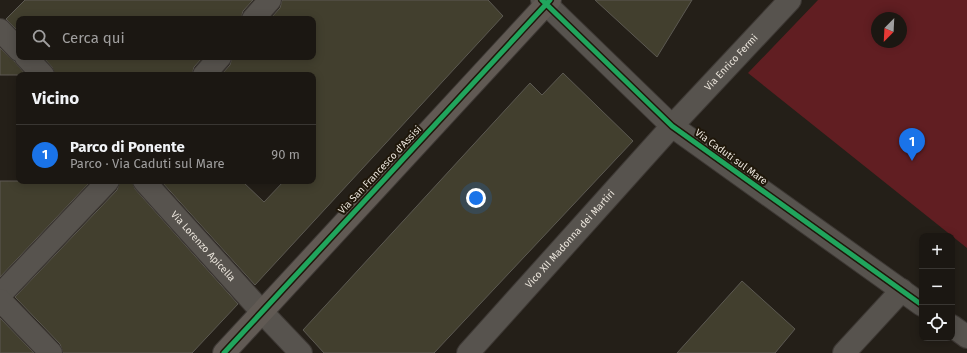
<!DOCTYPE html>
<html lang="it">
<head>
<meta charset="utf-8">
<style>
  :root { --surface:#1b1712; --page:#24201b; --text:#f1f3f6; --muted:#a09f9f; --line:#393632; --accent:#1a73e8 }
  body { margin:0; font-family:"Fira Sans",sans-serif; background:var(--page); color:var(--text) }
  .controls { position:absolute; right:12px; bottom:12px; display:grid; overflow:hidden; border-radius:8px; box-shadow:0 2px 10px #0003 }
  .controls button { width:36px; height:36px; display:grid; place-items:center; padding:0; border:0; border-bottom:1px solid var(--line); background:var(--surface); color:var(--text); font:20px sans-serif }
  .compass { position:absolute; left:871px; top:12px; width:36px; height:36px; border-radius:50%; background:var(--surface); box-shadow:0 2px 10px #0003; rotate:204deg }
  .you { position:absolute; left:476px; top:198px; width:14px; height:14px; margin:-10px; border:3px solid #fff; border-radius:50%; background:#1a73e8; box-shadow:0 0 0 6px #1a73e833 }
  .badge { display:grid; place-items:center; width:26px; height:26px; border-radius:50%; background:var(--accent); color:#fff; font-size:13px; font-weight:700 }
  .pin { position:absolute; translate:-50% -33px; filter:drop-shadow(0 1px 2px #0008) }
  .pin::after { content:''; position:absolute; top:21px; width:14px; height:12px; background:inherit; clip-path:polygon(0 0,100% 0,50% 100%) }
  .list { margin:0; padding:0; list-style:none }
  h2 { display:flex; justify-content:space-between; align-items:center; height:52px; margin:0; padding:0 16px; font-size:17px }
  h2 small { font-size:13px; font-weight:400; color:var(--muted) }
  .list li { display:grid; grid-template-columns:26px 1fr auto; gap:12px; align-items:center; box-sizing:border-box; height:60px; padding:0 16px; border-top:1px solid var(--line) }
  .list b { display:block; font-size:15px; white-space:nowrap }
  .list p { margin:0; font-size:13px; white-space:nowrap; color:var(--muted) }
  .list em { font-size:13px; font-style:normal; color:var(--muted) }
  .icon { flex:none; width:22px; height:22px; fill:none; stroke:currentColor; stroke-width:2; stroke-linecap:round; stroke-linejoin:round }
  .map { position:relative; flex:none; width:967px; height:353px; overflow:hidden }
  .search { position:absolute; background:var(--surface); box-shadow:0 2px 10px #0003; left:16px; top:16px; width:300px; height:44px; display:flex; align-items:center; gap:10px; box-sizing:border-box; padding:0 14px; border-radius:8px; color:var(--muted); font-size:15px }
  .panel { position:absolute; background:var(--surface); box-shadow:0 2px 10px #0003; left:16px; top:72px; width:300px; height:112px; border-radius:8px }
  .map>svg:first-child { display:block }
  .green { fill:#611e22; fill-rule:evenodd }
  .building { fill:#423f2e; stroke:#5c5952 }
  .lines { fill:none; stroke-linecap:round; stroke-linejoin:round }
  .street-casing { stroke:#3d3834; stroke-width:24 }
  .secondary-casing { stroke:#3d3834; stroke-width:24 }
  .street { stroke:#57534e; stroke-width:22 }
  .secondary { stroke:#615a54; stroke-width:22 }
  .cycleway-casing { stroke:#1f170a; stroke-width:8 }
  .cycleway { stroke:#20a55d; stroke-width:5 }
  .labels { text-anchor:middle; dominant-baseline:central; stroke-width:4; stroke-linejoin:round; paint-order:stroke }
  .street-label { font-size:10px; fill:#e9e3da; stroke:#1f170a }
</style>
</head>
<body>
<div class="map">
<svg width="967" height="353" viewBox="0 0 967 353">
  <rect width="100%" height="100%" fill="#241f18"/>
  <path class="green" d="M 818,0 L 967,0 L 967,248 L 748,73 ZM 877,18 L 901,18 L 901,42 L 877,42 Z"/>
  <path class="building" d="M 25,0 L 253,0 L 243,11 L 241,19 L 19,19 L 19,32 L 6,19 Z
    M 282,0 L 488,0 L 503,16 L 255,285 L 161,181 L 242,181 L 264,202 L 284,181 L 313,181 L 313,75 L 221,75 L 230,65 L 232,57 L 313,57 L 313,19 L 270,19 L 280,8 Z
    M 595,0 L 692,0 L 657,57 Z
    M 0,48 L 15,62 L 26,75 L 0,75 Z
    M 43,57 L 203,57 L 194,67 L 192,75 L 55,75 L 52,67 Z
    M 563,73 L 633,141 L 434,353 L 324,353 L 303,330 L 530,83 L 542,95 Z
    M 0,181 L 91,181 L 0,277 Z
    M 120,181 L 132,181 L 135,189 L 238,304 L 192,353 L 63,353 L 60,344 L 15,297 L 117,190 Z
    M 742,281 L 795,329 L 775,353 L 677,353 Z
    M 0,318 L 34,353 L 0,353 Z"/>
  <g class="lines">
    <defs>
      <g id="street">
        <path d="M 542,0 L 672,126 L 922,305"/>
        <path d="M 253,19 L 270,0"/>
        <path d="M 0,30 L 19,50"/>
        <path d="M 26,57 L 43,75"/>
        <path d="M 204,75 L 220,57"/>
        <path id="s1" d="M 144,181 L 262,312 L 301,353"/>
        <path d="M 0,295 L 108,181"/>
        <path d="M 0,300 L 51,353"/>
        <path d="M 952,326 L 967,337"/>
        <path id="s2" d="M 468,353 L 672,126 L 790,0"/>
        <path d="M 844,353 L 902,290"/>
      </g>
      <path id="secondary" d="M 224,353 L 550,0"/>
    </defs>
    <use href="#street" class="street-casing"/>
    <use href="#secondary" class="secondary-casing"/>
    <use href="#street" class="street"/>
    <use href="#secondary" class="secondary"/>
    <defs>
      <path id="cycleway" d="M 542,0 L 672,126 L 922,305
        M 224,353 L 550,0"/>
    </defs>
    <use href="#cycleway" class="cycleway-casing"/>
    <use href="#cycleway" class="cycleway"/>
  </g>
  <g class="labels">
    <g class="street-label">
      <text stroke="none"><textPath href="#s2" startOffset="392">Via Enrico Fermi</textPath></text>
      <text transform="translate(731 157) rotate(36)">Via Caduti sul Mare</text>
      <text transform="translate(380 170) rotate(-47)">Via San Francesco d'Assisi</text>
      <text stroke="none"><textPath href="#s2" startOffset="153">Vico XII Madonna dei Martiri</textPath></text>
      <text stroke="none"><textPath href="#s1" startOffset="88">Via Lorenzo Apicella</textPath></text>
    </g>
  </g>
</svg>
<div class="controls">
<button>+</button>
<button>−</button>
<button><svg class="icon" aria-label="locate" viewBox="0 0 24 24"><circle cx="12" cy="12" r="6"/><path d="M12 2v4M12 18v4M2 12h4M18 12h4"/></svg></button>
</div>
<svg class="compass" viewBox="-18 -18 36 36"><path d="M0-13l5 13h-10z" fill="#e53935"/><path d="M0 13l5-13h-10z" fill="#a09f9f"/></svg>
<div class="you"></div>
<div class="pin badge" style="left:912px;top:161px">1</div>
<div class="search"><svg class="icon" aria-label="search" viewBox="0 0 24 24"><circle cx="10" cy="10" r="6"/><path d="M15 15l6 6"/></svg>Cerca qui</div>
<section class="panel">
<h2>Vicino<small></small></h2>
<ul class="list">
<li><span class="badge">1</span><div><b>Parco di Ponente</b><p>Parco · Via Caduti sul Mare</p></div><em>90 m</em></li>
</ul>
</section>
</div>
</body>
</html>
